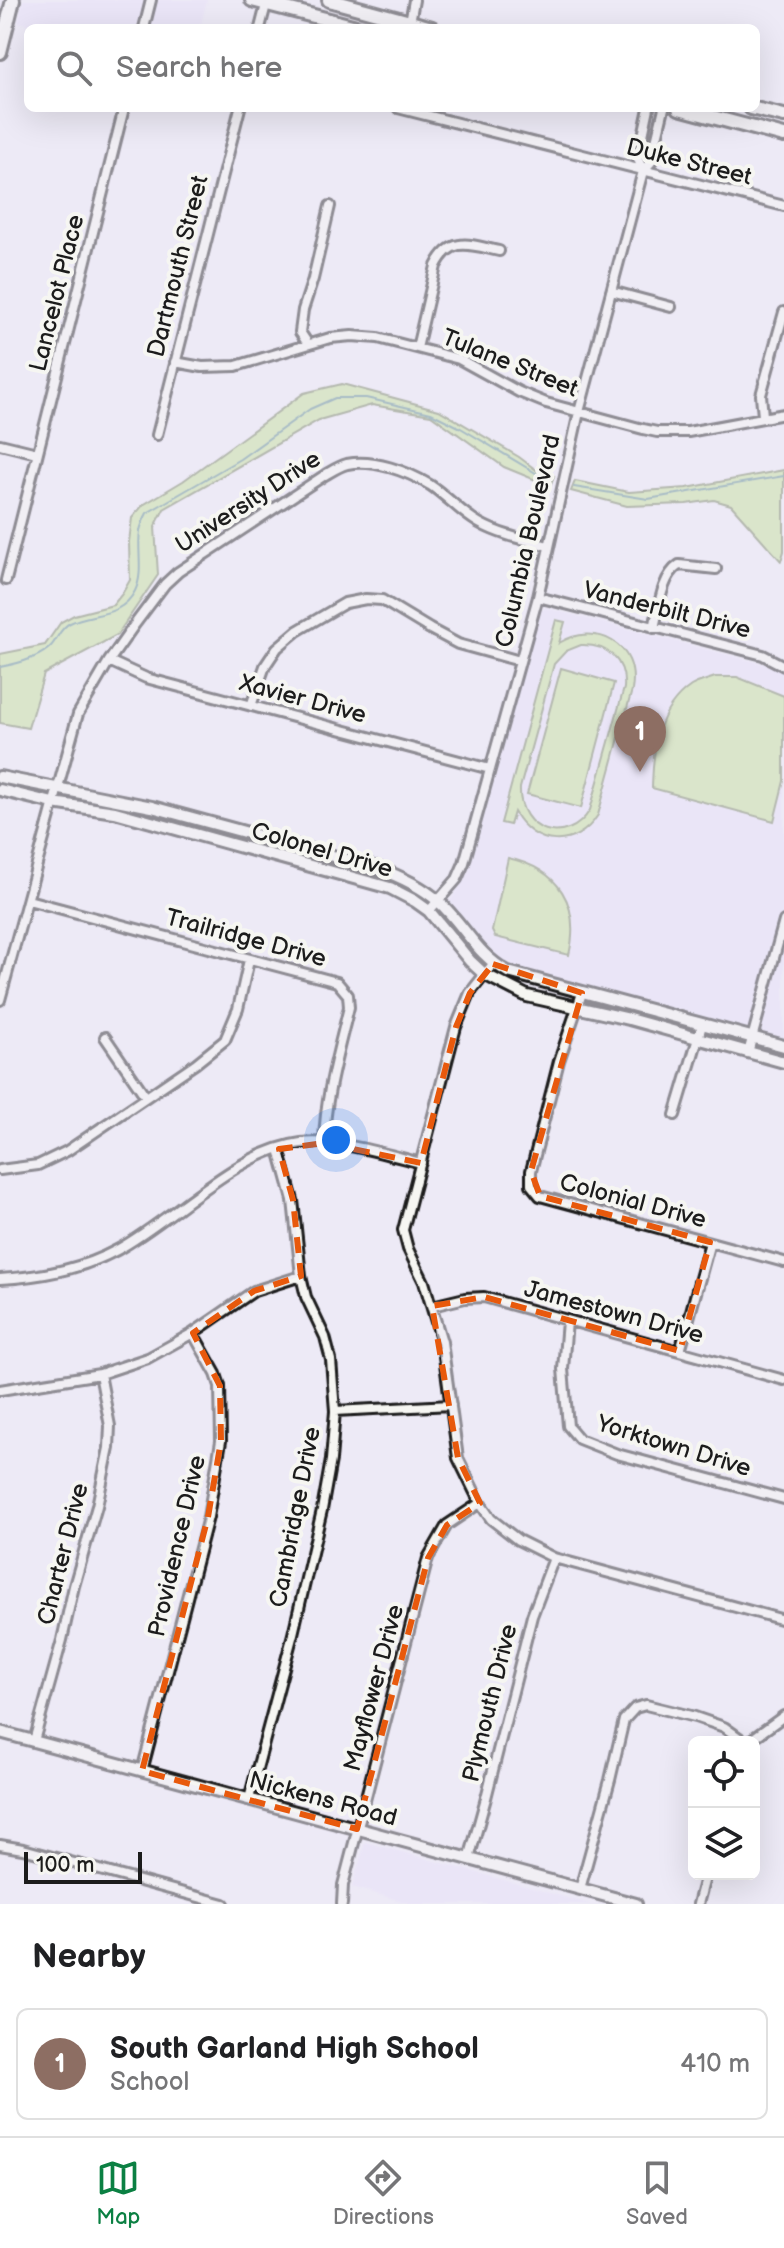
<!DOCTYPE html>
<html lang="en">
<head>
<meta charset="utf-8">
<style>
  :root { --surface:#fff; --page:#f2f2f2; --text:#202124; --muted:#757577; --line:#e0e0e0; --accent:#0b8043 }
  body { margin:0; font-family:"Balsamiq Sans",sans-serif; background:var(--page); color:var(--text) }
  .controls { position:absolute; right:24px; bottom:24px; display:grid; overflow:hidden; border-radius:12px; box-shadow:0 8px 32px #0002 }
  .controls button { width:72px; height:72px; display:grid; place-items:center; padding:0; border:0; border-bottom:2px solid var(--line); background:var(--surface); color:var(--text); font:40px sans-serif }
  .scale { position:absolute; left:24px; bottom:20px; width:118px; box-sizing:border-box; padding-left:8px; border:4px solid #1c1c1c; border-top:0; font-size:22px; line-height:28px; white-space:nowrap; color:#1c1c1c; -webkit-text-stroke:6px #f6f6f2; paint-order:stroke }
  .you { position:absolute; left:336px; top:1140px; width:28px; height:28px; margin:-20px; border:6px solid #fff; border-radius:50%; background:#1a73e8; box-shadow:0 0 0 12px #1a73e833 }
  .badge { display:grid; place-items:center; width:52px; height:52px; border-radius:50%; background:var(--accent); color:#fff; font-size:26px; font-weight:700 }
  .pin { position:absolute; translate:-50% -66px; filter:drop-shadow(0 2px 4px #0008) }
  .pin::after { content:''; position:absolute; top:42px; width:28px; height:24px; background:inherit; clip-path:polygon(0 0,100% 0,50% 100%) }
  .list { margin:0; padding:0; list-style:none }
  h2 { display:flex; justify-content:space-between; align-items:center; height:104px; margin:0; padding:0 32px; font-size:34px }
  h2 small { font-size:26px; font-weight:400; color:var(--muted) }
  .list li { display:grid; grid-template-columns:52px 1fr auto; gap:24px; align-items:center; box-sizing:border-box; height:112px; margin:0 16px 16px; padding:0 16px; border:2px solid var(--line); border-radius:12px }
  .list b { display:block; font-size:30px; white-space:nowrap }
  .list p { margin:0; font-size:26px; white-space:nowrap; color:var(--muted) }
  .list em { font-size:26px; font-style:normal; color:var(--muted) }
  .icon { flex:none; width:44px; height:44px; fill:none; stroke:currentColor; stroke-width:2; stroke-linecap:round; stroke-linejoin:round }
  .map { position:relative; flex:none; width:784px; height:1904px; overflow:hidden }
  .search { position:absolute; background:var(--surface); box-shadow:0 8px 32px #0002; left:24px; right:24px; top:24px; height:88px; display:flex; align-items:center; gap:20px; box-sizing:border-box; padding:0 28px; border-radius:12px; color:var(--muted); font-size:30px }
  .sheet { height:232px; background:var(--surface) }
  nav { display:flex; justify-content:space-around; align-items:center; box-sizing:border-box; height:112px; border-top:2px solid var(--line); background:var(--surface); font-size:22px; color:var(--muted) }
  nav a { display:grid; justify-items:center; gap:4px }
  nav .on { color:var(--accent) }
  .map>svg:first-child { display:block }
  .built { fill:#e7e1f9 }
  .green { fill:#c4e098; stroke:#707e5a; stroke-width:2; fill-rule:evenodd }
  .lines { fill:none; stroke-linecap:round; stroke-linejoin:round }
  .stream { stroke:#56868d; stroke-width:2 }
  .minor-casing { stroke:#1c1c1c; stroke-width:14 }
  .tertiary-casing { stroke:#1c1c1c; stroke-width:16 }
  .secondary-casing { stroke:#1c1c1c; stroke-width:18 }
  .minor { stroke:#f6f6f2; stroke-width:8 }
  .tertiary { stroke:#f6f6f2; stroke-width:10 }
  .secondary { stroke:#f6f6f2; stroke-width:12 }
  .marked { fill:none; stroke:#e8590c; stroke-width:6; stroke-dasharray:16 10; stroke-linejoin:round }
  .labels { text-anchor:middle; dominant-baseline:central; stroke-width:8; stroke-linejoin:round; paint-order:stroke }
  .street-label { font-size:24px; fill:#1c1c1c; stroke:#f6f6f2 }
</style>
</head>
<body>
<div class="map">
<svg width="784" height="1904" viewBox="0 0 784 1904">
  <rect width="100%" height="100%" fill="#edeaf6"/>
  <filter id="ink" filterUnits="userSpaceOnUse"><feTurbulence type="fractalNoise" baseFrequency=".0125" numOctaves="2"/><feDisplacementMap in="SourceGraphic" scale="16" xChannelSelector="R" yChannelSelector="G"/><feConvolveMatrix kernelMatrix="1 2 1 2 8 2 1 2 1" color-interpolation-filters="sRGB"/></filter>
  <g filter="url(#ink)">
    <path class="built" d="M 23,0 L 207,0 L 200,28 L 42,28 L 18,22 Z
      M 546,608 L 772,666 L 784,673 L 784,1043 L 515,971 L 493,959 L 447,906 L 468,872 L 540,611 Z
      M 365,1842 L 486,1875 L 589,1904 L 412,1904 L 352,1887 Z"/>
    <path class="green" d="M 342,384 L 439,410 L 519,457 L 539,472 L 554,476 L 550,486 L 504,467 L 431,415 L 372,405 L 319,420 L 164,509 L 155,527 L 158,575 L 117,635 L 44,674 L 28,728 L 0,723 L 0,654 L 45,645 L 61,622 L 74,615 L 113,605 L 122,594 L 130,580 L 129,542 L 132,518 L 143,505 L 183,481 L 304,393 Z
      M 784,470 L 784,551 L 781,561 L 731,505 L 714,500 L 686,504 L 627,506 L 571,491 L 575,481 L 629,492 L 687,488 Z
      M 556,620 L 565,622 L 559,643 C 596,621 640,644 632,690 L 598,815 C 575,851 534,847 514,812 L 510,825 L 501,823 ZM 581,645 C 608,644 626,661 624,688 L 590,810 C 567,848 518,832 520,788 L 554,664 L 566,651 Z
      M 561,668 L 614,683 L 581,808 L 527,794 Z
      M 715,677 L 737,677 L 784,696 L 784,781 L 774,821 L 652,788 C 653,750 656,710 691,686 C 698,682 707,680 715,677 Z
      M 508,858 C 559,869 581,905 569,955 L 495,937 L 492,931 Z"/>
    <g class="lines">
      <path class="stream" d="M 574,487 L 648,499 L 784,476
        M 0,667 C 16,664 40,658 51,646 C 58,638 60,628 70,623 C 93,612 121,618 135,591 C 144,573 137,551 140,531 C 141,525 144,519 147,513 L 240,459 L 310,409 L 335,398 L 366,398 L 431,413 L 459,427 L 549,481"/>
      <defs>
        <path id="minor" d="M 144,28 L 151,0
          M 260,28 L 267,1
          M 409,28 L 414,0
          M 398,108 L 784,206
          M 649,108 L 638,159 L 643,171 L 651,162 L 664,108
          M 611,291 L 671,307
          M 308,344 L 300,332 L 303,310 L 313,279 L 330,206
          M 417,348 L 436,266 C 451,235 471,245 499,251
          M 175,362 L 202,367 L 236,366 L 330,338 L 352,336 L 378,338 L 459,359 L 519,392 L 546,403 L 643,429 L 657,432 L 688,432 L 784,414
          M 763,416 L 761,395 L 784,312
          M 157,435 L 240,108
          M 0,444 L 37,453
          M 6,580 L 124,108
          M 538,597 L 763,655 L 784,666
          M 654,628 C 659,608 661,577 679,565 L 716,569
          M 109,661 L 146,678 L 490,769
          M 251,706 L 265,666 L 277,648 L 297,631 L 345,603 L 366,599 L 382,600 L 430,629 L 458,644 L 520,661
          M 28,900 L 337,982 L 348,995 L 349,1007 C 338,1053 325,1096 324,1143
          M 429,911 L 457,879 L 464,863 L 538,597 L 579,412 L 643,171
          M 493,964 L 470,993 L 456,1027 L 403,1230 L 408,1249 L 424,1282 L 442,1342 L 458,1458 L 480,1503 L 491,1519 L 518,1540 L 554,1558 L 784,1620
          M 582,993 L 559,1061 L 531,1171 L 531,1185 L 540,1196 L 784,1262
          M 0,1000 L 78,714 L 109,661 L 135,624 L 165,584 L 178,572 L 325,475 C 332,471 339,466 347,464 C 374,459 407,471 430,485 C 447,496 461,513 479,523 C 500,535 525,540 549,546
          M 105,1037 L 146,1097
          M 748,1053 L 784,921
          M 675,1115 L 702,1025
          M 0,1170 L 38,1165 L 67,1151 L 195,1064 L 225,1040 L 238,1009 L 249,960
          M 0,1279 C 40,1277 82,1269 117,1250 C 174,1219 236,1151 301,1143 C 337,1139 386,1154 421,1163
          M 432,1306 L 465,1298 L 484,1297 L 784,1380
          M 567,1321 L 563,1369 L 568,1426 L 579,1439 L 617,1454 L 784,1499
          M 680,1351 L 710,1242
          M 0,1390 L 100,1374 L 148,1358 L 193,1333 L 254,1291 L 301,1276
          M 335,1411 L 451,1405
          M 34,1741 L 62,1640 L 74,1586 L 97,1506 L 109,1448 L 110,1426 L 100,1374
          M 748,1742 L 784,1716
          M 142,1771 L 208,1517 L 221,1441 L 220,1386 L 216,1374 L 193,1333
          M 249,1799 L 293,1634 L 322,1510 L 331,1460 L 335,1411 L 331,1360 L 325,1337 L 306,1297 L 301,1276 L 293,1200 L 279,1149
          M 0,1845 L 23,1849 L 224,1904
          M 469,1859 L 486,1798 L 532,1616 L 554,1558
          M 580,1889 L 610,1780 L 624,1720 L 635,1708 L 646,1705 L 695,1717 L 724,1727 L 745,1742
          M 342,1904 L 343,1885 L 428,1558 L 447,1525 L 480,1503
          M 698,1904 L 706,1874"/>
        <path id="tertiary" d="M 0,777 L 152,807 L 377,868 C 399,876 421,886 438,901 C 464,924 476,955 508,972 L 784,1046
          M 0,790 L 53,803 L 115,812 L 390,888 L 415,901 L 429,911 L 470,961 L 484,974 L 527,996 L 629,1019 L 784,1062
          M 0,1732 L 636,1904"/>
        <path id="secondary" d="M 252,0 L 360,28
          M 329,0 L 432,28
          M 0,52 L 13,0
          M 679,108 L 784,136
          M 751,108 L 784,116"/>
      </defs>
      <use href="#minor" class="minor-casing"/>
      <use href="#tertiary" class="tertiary-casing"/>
      <use href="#secondary" class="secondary-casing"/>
      <use href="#minor" class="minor"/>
      <use href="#tertiary" class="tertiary"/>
      <use href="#secondary" class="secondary"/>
    </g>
  </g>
  <path d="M0 0H784V1904H0ZM 493,964 L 582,993 L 531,1171 L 540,1196 L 710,1242 L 680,1351 L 484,1297 L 432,1306 L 458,1458 L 480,1503 L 447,1525 L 428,1558 L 357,1829 L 142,1771 L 208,1517 L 221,1441 L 220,1386 L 193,1333 L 254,1291 L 301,1276 L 293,1200 L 279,1149 L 324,1143 L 421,1163 L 456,1027 L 470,993 Z" fill="#edeaf6" fill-opacity=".55" fill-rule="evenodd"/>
  <path class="marked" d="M 493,964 L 582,993 L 531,1171 L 540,1196 L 710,1242 L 680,1351 L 484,1297 L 432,1306 L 458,1458 L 480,1503 L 447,1525 L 428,1558 L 357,1829 L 142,1771 L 208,1517 L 221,1441 L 220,1386 L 193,1333 L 254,1291 L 301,1276 L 293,1200 L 279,1149 L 324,1143 L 421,1163 L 456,1027 L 470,993 Z"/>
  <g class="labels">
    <g class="street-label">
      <text transform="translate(689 162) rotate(14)">Duke Street</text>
      <text transform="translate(178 266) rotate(-76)">Dartmouth Street</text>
      <text transform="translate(57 293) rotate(-76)">Lancelot Place</text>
      <text transform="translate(510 363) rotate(22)">Tulane Street</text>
      <text transform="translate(248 502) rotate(-33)">University Drive</text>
      <text transform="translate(528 541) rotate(-77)">Columbia Boulevard</text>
      <text transform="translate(667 610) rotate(14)">Vanderbilt Drive</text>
      <text transform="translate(303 699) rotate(15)">Xavier Drive</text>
      <text transform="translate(322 850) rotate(16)">Colonel Drive</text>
      <text transform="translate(246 938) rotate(15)">Trailridge Drive</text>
      <text transform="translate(633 1201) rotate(15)">Colonial Drive</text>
      <text transform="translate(614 1312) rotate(15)">Jamestown Drive</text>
      <text transform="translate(674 1446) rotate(17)">Yorktown Drive</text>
      <text transform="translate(295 1517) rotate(-79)">Cambridge Drive</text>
      <text transform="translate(177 1546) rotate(-77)">Providence Drive</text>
      <text transform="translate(63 1554) rotate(-76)">Charter Drive</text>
      <text transform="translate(374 1688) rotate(-75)">Mayflower Drive</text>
      <text transform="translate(490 1703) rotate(-76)">Plymouth Drive</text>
      <text transform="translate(323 1799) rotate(15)">Nickens Road</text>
    </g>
  </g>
</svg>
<div class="controls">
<button><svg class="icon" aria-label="locate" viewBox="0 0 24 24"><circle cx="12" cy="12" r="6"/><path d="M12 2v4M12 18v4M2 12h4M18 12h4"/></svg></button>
<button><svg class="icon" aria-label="layers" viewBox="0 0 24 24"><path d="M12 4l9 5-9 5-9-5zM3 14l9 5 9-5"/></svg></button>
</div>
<div class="scale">100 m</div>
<div class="you"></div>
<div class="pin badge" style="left:640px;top:772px;background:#8d6e63">1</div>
<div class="search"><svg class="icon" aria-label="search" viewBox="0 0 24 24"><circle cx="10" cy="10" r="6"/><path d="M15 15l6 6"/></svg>Search here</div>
</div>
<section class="sheet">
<h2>Nearby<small></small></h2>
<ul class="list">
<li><span class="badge" style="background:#8d6e63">1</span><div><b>South Garland High School</b><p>School</p></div><em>410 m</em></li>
</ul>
</section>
<nav>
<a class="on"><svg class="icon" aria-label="map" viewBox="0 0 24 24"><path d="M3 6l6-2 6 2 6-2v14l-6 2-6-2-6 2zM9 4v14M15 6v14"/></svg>Map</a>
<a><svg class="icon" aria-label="directions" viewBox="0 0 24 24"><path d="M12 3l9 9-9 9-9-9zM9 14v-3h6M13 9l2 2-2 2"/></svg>Directions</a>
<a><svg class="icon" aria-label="saved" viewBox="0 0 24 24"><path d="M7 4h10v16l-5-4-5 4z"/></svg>Saved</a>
</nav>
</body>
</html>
